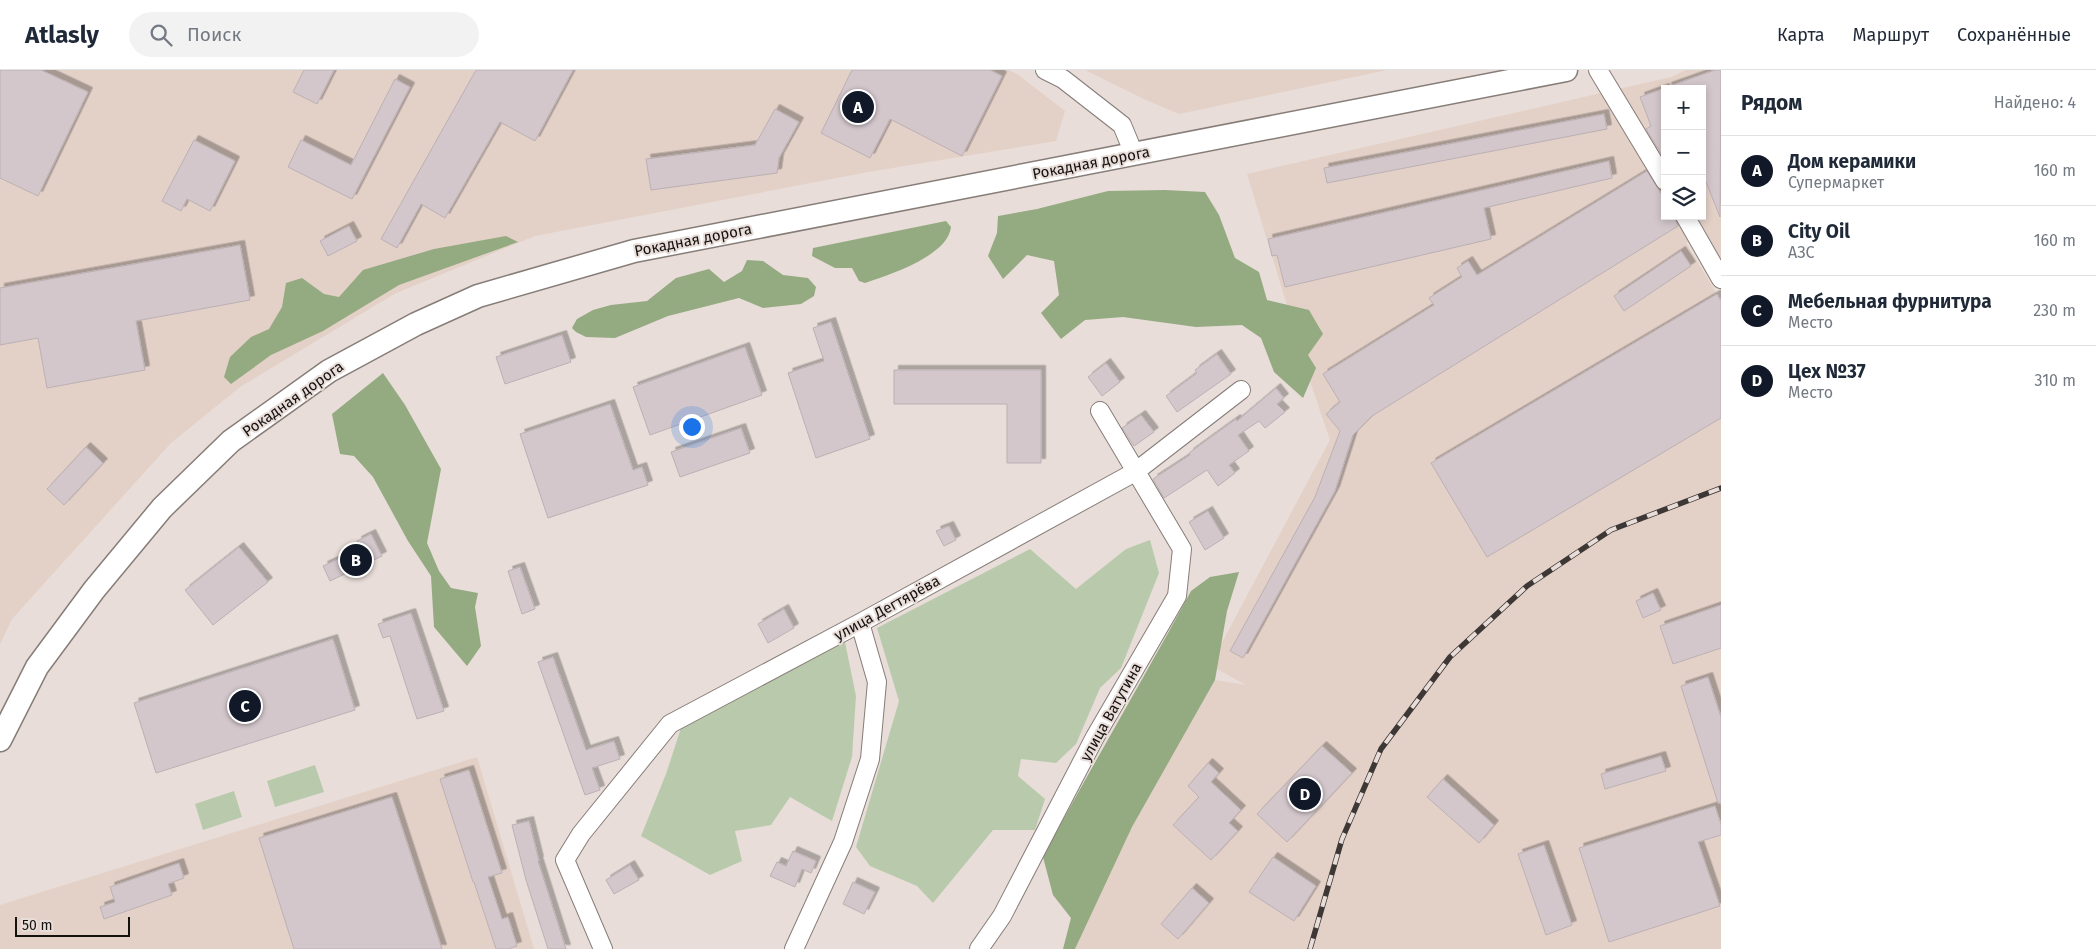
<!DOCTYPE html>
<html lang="ru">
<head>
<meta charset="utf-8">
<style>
  :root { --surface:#fff; --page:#f2f2f3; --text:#1f2937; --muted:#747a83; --line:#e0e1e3; --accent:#111827 }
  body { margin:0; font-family:"Fira Sans",sans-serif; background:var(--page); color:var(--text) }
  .controls { position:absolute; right:15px; top:15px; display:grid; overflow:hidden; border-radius:0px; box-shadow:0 2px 8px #0003 }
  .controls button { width:45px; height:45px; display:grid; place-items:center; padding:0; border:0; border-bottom:1px solid var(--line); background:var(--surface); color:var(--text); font:25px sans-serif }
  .scale { position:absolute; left:15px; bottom:12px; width:115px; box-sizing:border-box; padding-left:5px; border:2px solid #14110f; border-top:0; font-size:14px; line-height:18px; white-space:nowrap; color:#14110f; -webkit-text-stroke:4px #e8ddd8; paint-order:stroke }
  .you { position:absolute; left:691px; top:356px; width:18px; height:18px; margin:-12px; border:4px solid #fff; border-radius:50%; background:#1a73e8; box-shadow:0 0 0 8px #1a73e833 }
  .badge { display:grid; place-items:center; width:32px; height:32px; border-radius:50%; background:var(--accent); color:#fff; font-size:16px; font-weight:700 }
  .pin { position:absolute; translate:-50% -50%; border:2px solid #fff; box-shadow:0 1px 5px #0006 }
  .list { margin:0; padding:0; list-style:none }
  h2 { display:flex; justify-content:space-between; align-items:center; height:65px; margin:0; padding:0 20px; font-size:21px }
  h2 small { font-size:16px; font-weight:400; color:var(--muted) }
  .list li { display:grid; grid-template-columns:32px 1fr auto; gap:15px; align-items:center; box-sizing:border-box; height:70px; padding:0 20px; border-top:1px solid var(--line) }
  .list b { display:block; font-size:19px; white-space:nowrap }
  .list p { margin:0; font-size:16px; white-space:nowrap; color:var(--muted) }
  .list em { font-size:16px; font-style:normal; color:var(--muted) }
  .icon { flex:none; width:28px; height:28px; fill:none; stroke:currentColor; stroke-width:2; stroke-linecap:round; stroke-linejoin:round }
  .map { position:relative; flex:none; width:1721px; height:879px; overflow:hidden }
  header { display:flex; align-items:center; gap:30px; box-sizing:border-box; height:70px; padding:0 25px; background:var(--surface); border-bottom:1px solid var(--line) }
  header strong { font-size:24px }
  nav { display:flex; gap:28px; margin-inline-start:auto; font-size:18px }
  .search { width:350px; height:45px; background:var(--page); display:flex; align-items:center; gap:12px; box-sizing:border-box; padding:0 18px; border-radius:28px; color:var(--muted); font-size:19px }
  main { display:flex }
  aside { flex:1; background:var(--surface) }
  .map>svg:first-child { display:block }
  .built { fill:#e3d0c7; fill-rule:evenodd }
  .green { fill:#b9caac }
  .forest { fill:#94aa81 }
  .building { fill:#d3c7cc; stroke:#bbb0b4; filter:url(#shadow) }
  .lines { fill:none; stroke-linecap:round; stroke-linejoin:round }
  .minor-casing { stroke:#877d78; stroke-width:20 }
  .major-casing { stroke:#877d78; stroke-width:25 }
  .minor { stroke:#fff; stroke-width:18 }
  .major { stroke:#fff; stroke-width:22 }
  .rail-casing { stroke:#3d3835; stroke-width:5.5 }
  .rail { stroke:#e8ddd8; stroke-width:4; stroke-dasharray:11; stroke-linecap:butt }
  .labels { text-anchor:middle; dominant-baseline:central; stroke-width:4; stroke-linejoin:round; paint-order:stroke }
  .street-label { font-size:15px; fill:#14110f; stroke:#e8ddd8 }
</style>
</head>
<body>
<header>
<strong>Atlasly</strong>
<div class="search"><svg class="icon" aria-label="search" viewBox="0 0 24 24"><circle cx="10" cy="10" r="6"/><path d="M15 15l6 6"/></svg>Поиск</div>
<nav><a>Карта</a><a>Маршрут</a><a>Сохранённые</a></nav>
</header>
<main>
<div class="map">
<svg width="1721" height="879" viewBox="0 0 1721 879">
  <defs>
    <filter id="shadow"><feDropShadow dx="4.5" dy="-4.5" stdDeviation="0" flood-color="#0004"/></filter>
  </defs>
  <rect width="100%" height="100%" fill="#e8ddd8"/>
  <path class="built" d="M 0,0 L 1009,0 L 1017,4 L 1065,41 L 1056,71 L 868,102 L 535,166 L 396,223 L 240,317 L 171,373 L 12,549 L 0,574 Z
    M 1085,0 L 1387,0 L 1179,44 L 1146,30 Z
    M 1686,0 L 1721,0 L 1721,192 L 1704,161 L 1686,173 L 1721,231 L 1721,879 L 1075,879 L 1132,757 L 1215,610 L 1246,615 L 1210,595 L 1330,370 L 1311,314 L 1247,104 L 1671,7 ZM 1665,19 L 1702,19 L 1702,146 L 1665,146 Z
    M 477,687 L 534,879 L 0,879 L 0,835 Z"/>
  <path class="green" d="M 1150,470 L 1159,503 L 1121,598 L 1100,618 L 1076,674 L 1056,693 L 1021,689 L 1018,706 L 1045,729 L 1035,760 L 993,760 L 933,833 L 917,816 L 870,796 L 856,777 L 899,631 L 877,558 L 1030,479 L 1076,519 L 1126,479 Z
    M 845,572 L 856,626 L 852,687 L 832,751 L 790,727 L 771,755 L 735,761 L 742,791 L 710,805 L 641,766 L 666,704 L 681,658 Z
    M 315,695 L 324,722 L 275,737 L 267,711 Z
    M 234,721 L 242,747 L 203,760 L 195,734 Z"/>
  <path class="forest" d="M 1165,120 L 1205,122 L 1219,145 L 1235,188 L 1259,202 L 1267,230 L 1309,240 L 1323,264 L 1308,285 L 1316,298 L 1303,328 L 1274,302 L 1261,268 L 1242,255 L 1196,257 L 1123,247 L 1085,250 L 1061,269 L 1041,243 L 1059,225 L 1054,191 L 1027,185 L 1003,209 L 988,186 L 997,163 L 998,146 L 1037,139 L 1108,121 Z
    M 946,151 L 951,157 C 948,186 889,205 865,213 L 859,211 L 852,198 L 835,198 L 812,186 L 813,178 Z
    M 506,166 L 518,172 L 399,215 L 323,261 L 271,285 L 231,314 L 224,307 L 230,287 L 251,267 L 269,259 L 282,237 L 286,213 L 302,208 L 324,224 L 339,227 L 363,200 L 434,179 Z
    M 747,190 L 763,191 L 783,205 L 808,208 L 816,217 L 814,226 L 801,234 L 763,238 L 739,228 L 668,246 L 615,268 L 586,267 L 576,262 L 572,258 L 577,249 L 593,240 L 611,235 L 647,231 L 676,208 L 709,199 L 724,212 L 742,201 Z
    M 383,303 L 405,335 L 441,399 L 427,473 L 439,501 L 451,518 L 478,523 L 475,537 L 481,576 L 467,596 L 434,557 L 431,506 L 408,471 L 373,407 L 354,386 L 340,384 L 332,344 Z
    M 1239,502 L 1227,541 L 1215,610 L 1132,757 L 1075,879 L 1063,879 L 1071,848 L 1053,825 L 1043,787 C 1091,697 1143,610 1191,521 L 1210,507 Z"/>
  <path class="building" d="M 0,0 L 41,0 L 88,22 L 38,126 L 0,108 Z
    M 304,0 L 334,0 L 317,34 L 293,22 Z
    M 476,0 L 573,0 L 535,71 L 500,52 L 445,148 L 421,134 L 397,178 L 381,169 Z
    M 852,0 L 990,0 L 1002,6 L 962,86 L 890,49 L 870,88 L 821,63 Z
    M 1715,0 L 1721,0 L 1720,147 L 1702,102 L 1702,19 L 1668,19 L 1667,17 Z
    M 395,9 L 410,17 L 352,129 L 288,97 L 301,70 L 351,95 Z
    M 1665,18 L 1665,90 L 1646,59 L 1651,56 L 1640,27 Z
    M 775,39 L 799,52 L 779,88 L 777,103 L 651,120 L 646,89 L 755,75 Z
    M 1604,44 L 1607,59 L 1327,113 L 1324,98 Z
    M 194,70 L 235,91 L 210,141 L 187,129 L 181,141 L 162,131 Z
    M 1609,91 L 1612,108 L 1484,138 L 1491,169 L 1285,217 L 1277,185 L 1272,186 L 1268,169 Z
    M 1647,101 L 1665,130 L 1665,146 L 1674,146 L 1678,156 L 1372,346 L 1353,365 L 1335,421 L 1243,588 L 1230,581 L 1315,427 L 1340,361 L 1326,344 L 1340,332 L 1323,304 L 1434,235 L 1429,228 L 1462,207 L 1457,198 L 1468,191 L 1477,205 Z
    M 349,156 L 357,171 L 328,186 L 320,171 Z
    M 240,175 L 250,230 L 136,251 L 145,300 L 47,318 L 38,268 L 0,275 L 0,218 Z
    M 1681,181 L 1691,196 L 1624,241 L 1614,226 Z
    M 1717,224 L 1721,231 L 1721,348 L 1487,487 L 1431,393 Z
    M 831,252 L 870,369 L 816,388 L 788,303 L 824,291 L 813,258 Z
    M 562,265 L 571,292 L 505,314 L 496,287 Z
    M 745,277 L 762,325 L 650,365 L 633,317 Z
    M 1217,284 L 1231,304 L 1177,342 L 1166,326 L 1197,303 L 1195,300 Z
    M 1106,293 L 1120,312 L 1102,326 L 1088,307 Z
    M 894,300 L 1041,300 L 1041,393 L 1007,393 L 1007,334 L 894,334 Z
    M 1276,318 L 1284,328 L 1277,334 L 1285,342 L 1265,358 L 1259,351 L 1238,365 L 1249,381 L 1229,395 L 1235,403 L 1218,416 L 1207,400 L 1164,428 L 1153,409 L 1190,385 L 1189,383 L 1236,349 L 1237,351 Z
    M 610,334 L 633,400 L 642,397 L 648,415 L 548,448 L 520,364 Z
    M 1141,345 L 1154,362 L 1134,376 L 1122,358 Z
    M 741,358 L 750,383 L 680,407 L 671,382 Z
    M 86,377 L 103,393 L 64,435 L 47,419 Z
    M 1208,441 L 1224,468 L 1205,480 L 1189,452 Z
    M 949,456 L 956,470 L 944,476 L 936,461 Z
    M 371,464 L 382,486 L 330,511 L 323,496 L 360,479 L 357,471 Z
    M 239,477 L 268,512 L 213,555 L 185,520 Z
    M 520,497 L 535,539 L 522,544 L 508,501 Z
    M 1653,523 L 1661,540 L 1643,548 L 1636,531 Z
    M 1721,535 L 1721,578 L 1673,594 L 1660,556 Z
    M 784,539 L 794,558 L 768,573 L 758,554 Z
    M 411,543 L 444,641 L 417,649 L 390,566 L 383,568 L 378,554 Z
    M 333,569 L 355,640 L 156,703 L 134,633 Z
    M 553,587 L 586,680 L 614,671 L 620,689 L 592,698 L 600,720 L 585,725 L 538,592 Z
    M 1708,607 L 1721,647 L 1721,733 L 1718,733 L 1681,616 Z
    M 1322,676 L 1352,703 L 1287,772 L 1257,744 Z
    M 1661,686 L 1666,701 L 1605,719 L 1601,704 Z
    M 1208,693 L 1219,703 L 1211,712 L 1241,740 L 1229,753 L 1238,761 L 1211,790 L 1173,755 L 1199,727 L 1188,716 Z
    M 469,700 L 502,803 L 488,807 L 502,849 L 508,847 L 517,876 L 508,879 L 496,879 L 474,812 L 473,812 L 440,709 Z
    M 1443,709 L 1494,755 L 1479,773 L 1427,727 Z
    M 392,727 L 442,879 L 294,879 L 259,768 Z
    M 1715,736 L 1721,754 L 1721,765 L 1698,772 L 1720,836 L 1609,872 L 1579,778 Z
    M 529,751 L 539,791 L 538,791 L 566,879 L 548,879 L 526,810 L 512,755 Z
    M 1544,775 L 1572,855 L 1546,865 L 1518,784 Z
    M 793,781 L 816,791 L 811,803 L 802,799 L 795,817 L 770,806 L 777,792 L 786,796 Z
    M 1273,787 L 1316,816 L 1294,851 L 1249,822 Z
    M 179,793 L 184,808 L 168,814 L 172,825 L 104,849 L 100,837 L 115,832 L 110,817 Z
    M 630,795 L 639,810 L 614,824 L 606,810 Z
    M 853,812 L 875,822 L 864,844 L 843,834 Z
    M 1192,818 L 1209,833 L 1178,869 L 1161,854 Z"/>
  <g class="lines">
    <defs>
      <path id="minor" d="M 1045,0 L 1063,9 L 1122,55 L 1134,84
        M 1598,0 L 1665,111
        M 1685,146 L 1721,209
        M 603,879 L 565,790 L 581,764 L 670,654 L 860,553 L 1135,402 L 1241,320
        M 794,879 L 843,772 L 870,689 L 877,612 L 860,553
        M 979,879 L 1002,846 L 1095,667 L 1177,526 L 1182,479 L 1100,341"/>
      <path id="major" d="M 0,670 L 37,597 L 94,520 L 162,438 L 231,371 L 329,301 L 416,254 L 478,226 L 634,181 L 1566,0"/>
    </defs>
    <use href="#minor" class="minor-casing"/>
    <use href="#major" class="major-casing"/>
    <use href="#minor" class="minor"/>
    <use href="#major" class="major"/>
    <defs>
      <path id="rail" d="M 1310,879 L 1342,769 L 1381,679 L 1450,587 L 1527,516 L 1611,460 L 1721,418"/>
    </defs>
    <use href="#rail" class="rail-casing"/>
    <use href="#rail" class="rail"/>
  </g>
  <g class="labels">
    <g class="street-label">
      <text transform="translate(1091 93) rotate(-11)">Рокадная дорога</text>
      <text transform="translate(693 170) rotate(-11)">Рокадная дорога</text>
      <text transform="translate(293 329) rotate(-35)">Рокадная дорога</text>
      <text transform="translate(887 538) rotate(-29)">улица Дегтярёва</text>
      <text transform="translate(1111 642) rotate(-61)">улица Ватутина</text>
    </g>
  </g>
</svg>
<div class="controls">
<button>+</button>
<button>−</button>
<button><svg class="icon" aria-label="layers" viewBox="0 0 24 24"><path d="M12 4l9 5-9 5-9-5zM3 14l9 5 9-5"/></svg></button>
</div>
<div class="scale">50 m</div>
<div class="you"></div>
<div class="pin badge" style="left:858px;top:37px">A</div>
<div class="pin badge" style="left:356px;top:490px">B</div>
<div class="pin badge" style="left:245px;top:636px">C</div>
<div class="pin badge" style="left:1305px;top:724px">D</div>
</div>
<aside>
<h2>Рядом<small>Найдено: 4</small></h2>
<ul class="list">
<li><span class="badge">A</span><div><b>Дом керамики</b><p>Супермаркет</p></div><em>160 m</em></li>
<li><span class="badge">B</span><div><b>City Oil</b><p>АЗС</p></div><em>160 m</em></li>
<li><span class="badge">C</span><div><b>Мебельная фурнитура</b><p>Место</p></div><em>230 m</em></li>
<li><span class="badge">D</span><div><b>Цех №37</b><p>Место</p></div><em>310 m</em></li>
</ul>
</aside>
</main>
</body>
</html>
